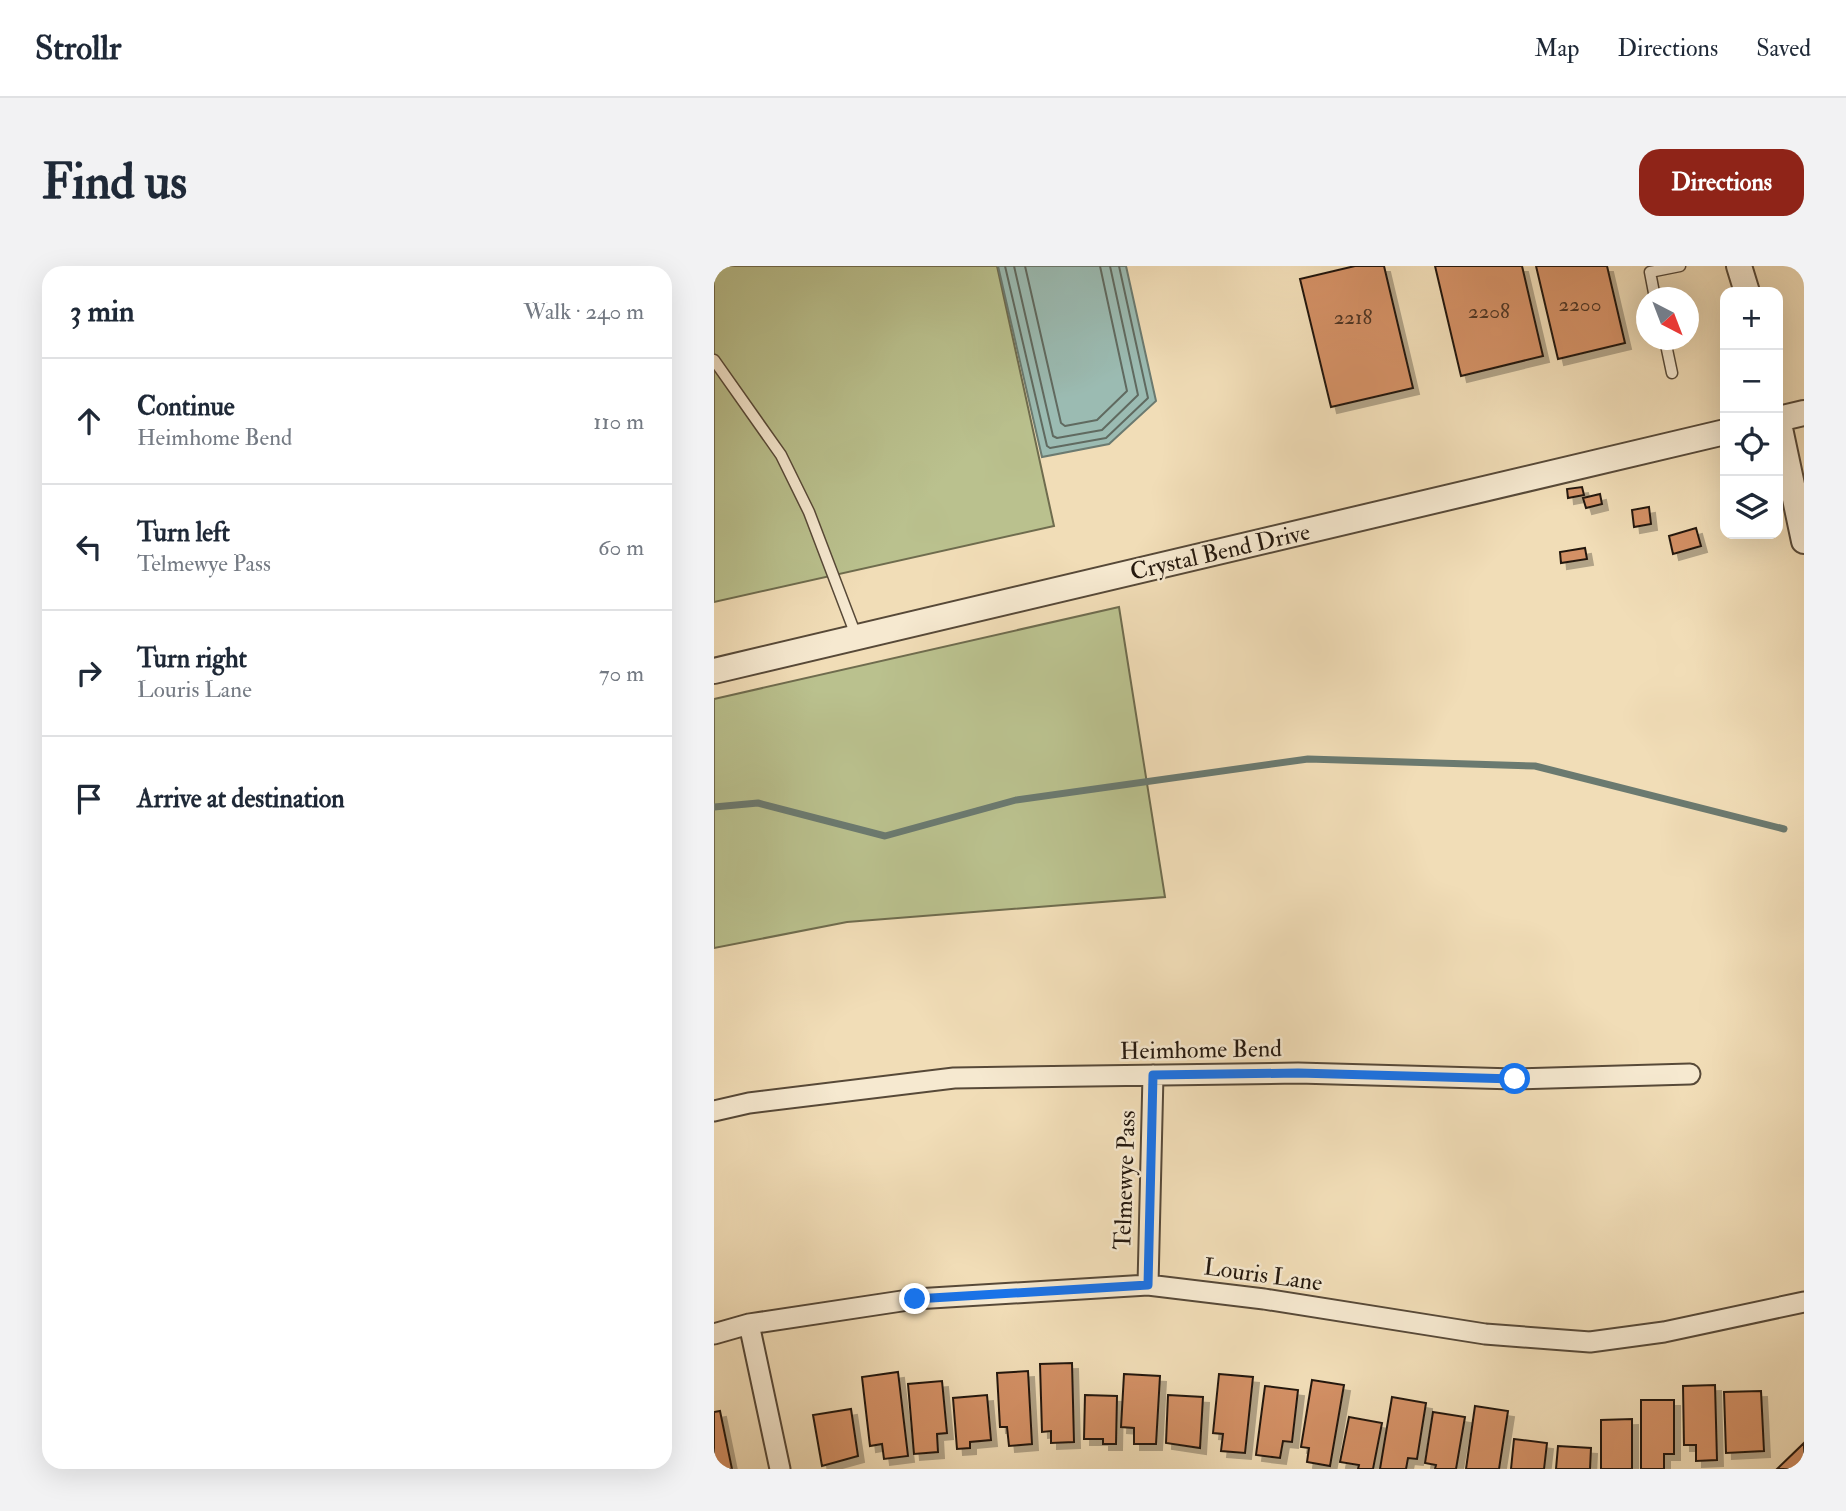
<!DOCTYPE html>
<html lang="en">
<head>
<meta charset="utf-8">
<style>
  :root { --surface:#fff; --page:#f2f2f3; --text:#1f2937; --muted:#747a83; --line:#e0e1e3; --accent:#8f2418 }
  body { margin:0; font-family:"IM FELL Double Pica",serif; background:var(--page); color:var(--text) }
  .controls { position:absolute; right:21px; top:21px; display:grid; overflow:hidden; border-radius:14px; box-shadow:0 7px 28px #0002 }
  .controls button { width:63px; height:63px; display:grid; place-items:center; padding:0; border:0; border-bottom:2px solid var(--line); background:var(--surface); color:var(--text); font:35px sans-serif }
  .compass { position:absolute; left:922px; top:21px; width:63px; height:63px; border-radius:50%; background:var(--surface); box-shadow:0 7px 28px #0002; rotate:138deg }
  .stop { position:absolute; width:21px; height:21px; margin:-16px; border:5px solid #1a73e8; border-radius:50%; background:#fff }
  .stop.end { background:#1a73e8; border-color:#fff; box-shadow:0 2px 7px #0008 }
  .list { margin:0; padding:0; list-style:none }
  h2 { display:flex; justify-content:space-between; align-items:center; height:91px; margin:0; padding:0 28px; font-size:30px }
  h2 small { font-size:23px; font-weight:400; color:var(--muted) }
  .list li { display:grid; grid-template-columns:46px 1fr auto; gap:21px; align-items:center; box-sizing:border-box; height:126px; padding:0 28px; border-top:2px solid var(--line) }
  .list b { display:block; font-size:26px; white-space:nowrap }
  .list p { margin:0; font-size:23px; white-space:nowrap; color:var(--muted) }
  .list em { font-size:23px; font-style:normal; color:var(--muted) }
  .icon { flex:none; width:38px; height:38px; fill:none; stroke:currentColor; stroke-width:2; stroke-linecap:round; stroke-linejoin:round }
  .map { position:relative; flex:none; width:1090px; height:1203px; overflow:hidden; border-radius:21px }
  header { display:flex; align-items:center; gap:42px; box-sizing:border-box; height:98px; padding:0 35px; background:var(--surface); border-bottom:2px solid var(--line) }
  header strong { font-size:33px }
  nav { display:flex; gap:38px; margin-inline-start:auto; font-size:24px }
  .intro { display:flex; align-items:center; justify-content:space-between; box-sizing:border-box; height:168px; padding:0 42px }
  h1 { margin:0; font-size:49px }
  .button { padding:18px 32px; border-radius:21px; background:var(--accent); color:#fff; font-size:24px; font-weight:700 }
  main { display:flex; gap:42px; padding:0 42px }
  aside { flex:1; background:var(--surface); border-radius:21px; box-shadow:0 7px 28px #0002 }
  .map>svg:first-child { display:block }
  .green { fill:#bac18e; stroke:#6f6c4e; stroke-width:2 }
  .water { fill:#9bbbb2; stroke:#6b7a70; stroke-width:2 }
  .lines { fill:none; stroke-linecap:round; stroke-linejoin:round }
  .shore { stroke:#606a60; stroke-width:2 }
  .stream { stroke:#6b7a70; stroke-width:7 }
  .building { fill:#d39065; stroke:#24180e; stroke-width:2; filter:url(#shadow) }
  .service-casing { stroke:#574938; stroke-width:13 }
  .minor-casing { stroke:#574938; stroke-width:23 }
  .tertiary-casing { stroke:#574938; stroke-width:28 }
  .service { stroke:#f6e9d0; stroke-width:10 }
  .minor { stroke:#f6e9d0; stroke-width:19 }
  .tertiary { stroke:#f6e9d0; stroke-width:24 }
  .route { stroke:#1a73e8; stroke-width:9 }
  .labels { text-anchor:middle; dominant-baseline:central; stroke-width:5; stroke-linejoin:round; paint-order:stroke }
  .number-label { font-size:21px; fill:#503624 }
  .street-label { font-size:24px; fill:#24180e; stroke:#f6e9d0 }
</style>
</head>
<body>
<header>
<strong>Strollr</strong>
<nav><a>Map</a><a>Directions</a><a>Saved</a></nav>
</header>
<div class="intro"><h1>Find us</h1><a class="button">Directions</a></div>
<main>
<aside>
<h2>3 min<small>Walk · 240 m</small></h2>
<ul class="list">
<li><svg class="icon" aria-label="ahead" viewBox="0 0 24 24"><path d="M12 20V5M6 11l6-6 6 6"/></svg><div><b>Continue</b><p>Heimhome Bend</p></div><em>110 m</em></li>
<li><svg class="icon" aria-label="left" viewBox="0 0 24 24"><path d="M17 20v-9H6M10 6l-5 5 5 5"/></svg><div><b>Turn left</b><p>Telmewye Pass</p></div><em>60 m</em></li>
<li><svg class="icon" aria-label="right" viewBox="0 0 24 24"><path d="M7 20v-9h11M14 6l5 5-5 5"/></svg><div><b>Turn right</b><p>Louris Lane</p></div><em>70 m</em></li>
<li><svg class="icon" aria-label="arrive" viewBox="0 0 24 24"><path d="M6 21V4h12l-3 4 3 4H6"/></svg><div><b>Arrive at destination</b></div></li>
</ul>
</aside>
<div class="map">
<svg width="1090" height="1203" viewBox="0 0 1090 1203">
  <defs>
    <filter id="shadow"><feDropShadow dx="6" dy="6" stdDeviation="0" flood-color="#0004"/></filter>
  </defs>
  <rect width="100%" height="100%" fill="#f1ddb7"/>
  <filter id="stains"><feTurbulence type="fractalNoise" baseFrequency=".00286" numOctaves="4"/><feColorMatrix values="0 0 0 0 .2 0 0 0 0 .09 0 0 0 0 .02 0 0 0 .5 -.17"/></filter>
  <radialGradient id="worn" r=".72"><stop offset=".6" stop-color="#630" stop-opacity="0"/><stop offset="1" stop-color="#630" stop-opacity=".3"/></radialGradient>
  <path class="green" d="M 0,0 L 283,0 L 340,260 L 0,336 Z
    M 405,341 L 451,631 L 133,656 L 0,682 L 0,433 Z"/>
  <path class="water" d="M 284,0 L 412,0 L 442,135 L 395,178 L 328,191 Z"/>
  <g class="lines">
    <path class="shore" d="M 291,0 L 333,180 L 336,182 L 392,172 L 434,132 L 405,0
      M 300,0 L 339,170 L 343,172 L 388,164 L 424,129 L 396,0
      M 311,0 L 347,157 L 351,160 L 383,154 L 413,125 L 386,0"/>
    <path class="stream" d="M 0,541 L 44,537 L 171,570 L 302,534 L 594,493 L 821,500 L 1070,563"/>
  </g>
  <path class="building" d="M 641,0 L 670,0 L 699,122 L 617,141 L 586,13 Z
    M 721,0 L 808,0 L 829,90 L 747,110 Z
    M 822,0 L 893,0 L 911,77 L 844,93 Z
    M 868,221 L 870,229 L 854,232 L 853,223 Z
    M 886,228 L 888,238 L 872,242 L 869,232 Z
    M 935,241 L 937,258 L 920,261 L 918,244 Z
    M 982,262 L 987,280 L 959,288 L 955,270 Z
    M 871,282 L 873,293 L 847,297 L 846,286 Z
    M 358,1097 L 360,1176 L 337,1177 L 337,1165 L 328,1166 L 326,1098 Z
    M 314,1105 L 318,1178 L 295,1180 L 293,1161 L 286,1161 L 283,1107 Z
    M 184,1106 L 194,1190 L 170,1193 L 168,1178 L 156,1180 L 148,1111 Z
    M 410,1108 L 446,1110 L 442,1178 L 420,1178 L 420,1162 L 407,1161 Z
    M 505,1108 L 539,1111 L 531,1187 L 507,1185 L 509,1168 L 499,1167 Z
    M 598,1114 L 630,1119 L 616,1200 L 593,1196 L 595,1182 L 587,1181 Z
    M 228,1115 L 233,1167 L 223,1168 L 224,1186 L 200,1188 L 194,1118 Z
    M 1001,1119 L 1003,1194 L 982,1195 L 982,1179 L 970,1179 L 969,1120 Z
    M 551,1120 L 584,1124 L 578,1176 L 569,1175 L 566,1192 L 542,1189 Z
    M 1047,1125 L 1050,1185 L 1012,1187 L 1010,1126 Z
    M 273,1129 L 277,1174 L 256,1176 L 256,1182 L 243,1183 L 239,1132 Z
    M 371,1129 L 403,1130 L 402,1178 L 389,1178 L 389,1173 L 370,1173 Z
    M 454,1129 L 489,1131 L 486,1182 L 452,1177 Z
    M 678,1131 L 712,1137 L 703,1193 L 694,1192 L 692,1203 L 666,1203 Z
    M 927,1134 L 960,1134 L 960,1188 L 950,1188 L 950,1203 L 927,1203 Z
    M 761,1140 L 794,1145 L 785,1203 L 752,1203 Z
    M 137,1143 L 144,1190 L 108,1200 L 99,1149 Z
    M 6,1145 L 18,1203 L 0,1203 L 0,1146 Z
    M 719,1146 L 751,1151 L 742,1203 L 721,1203 L 722,1199 L 711,1197 Z
    M 635,1151 L 668,1157 L 659,1203 L 644,1203 L 645,1199 L 626,1196 Z
    M 918,1153 L 918,1203 L 887,1203 L 887,1154 Z
    M 800,1173 L 833,1177 L 830,1203 L 797,1203 Z
    M 1090,1177 L 1090,1203 L 1063,1203 Z
    M 844,1180 L 877,1182 L 876,1203 L 842,1203 Z"/>
  <g class="lines">
    <defs>
      <path id="service" d="M 941,32 L 936,6 L 966,0
        M 951,74 L 958,107
        M 0,94 L 67,189 L 95,246 L 143,372"/>
      <path id="minor" d="M 0,845 L 35,837 L 240,812 L 584,807 L 801,813 L 976,808
        M 434,1019 L 439,809
        M 35,1058 L 66,1203
        M 0,1068 L 35,1058 L 201,1033 L 434,1019 L 550,1033 L 771,1068 L 876,1076 L 950,1066 L 1090,1036"/>
      <path id="tertiary" d="M 1025,0 L 1033,26
        M 1064,153 L 1090,275
        M 1064,153 L 1090,147
        M 0,405 L 1011,166"/>
    </defs>
    <use href="#service" class="service-casing"/>
    <use href="#minor" class="minor-casing"/>
    <use href="#tertiary" class="tertiary-casing"/>
    <use href="#service" class="service"/>
    <use href="#minor" class="minor"/>
    <use href="#tertiary" class="tertiary"/>
  </g>
  <g class="lines">
    <path class="route" d="M 201,1033 L 434,1019 L 439,809 L 584,807 L 801,813"/>
  </g>
  <g class="labels">
    <g class="number-label">
      <text x="866" y="38">2200</text>
      <text x="775" y="45">2208</text>
      <text x="639" y="51">2218</text>
    </g>
    <g class="street-label">
      <text transform="translate(506 286) rotate(-13)">Crystal Bend Drive</text>
      <text transform="translate(487 784) rotate(-1)">Heimhome Bend</text>
      <text transform="translate(411 914) rotate(-88)">Telmewye Pass</text>
      <text transform="translate(549 1009) rotate(8)">Louris Lane</text>
    </g>
  </g>
  <rect width="100%" height="100%" filter="url(#stains)"/>
  <rect width="100%" height="100%" fill="url(#worn)"/>
</svg>
<div class="controls">
<button>+</button>
<button>−</button>
<button><svg class="icon" aria-label="locate" viewBox="0 0 24 24"><circle cx="12" cy="12" r="6"/><path d="M12 2v4M12 18v4M2 12h4M18 12h4"/></svg></button>
<button><svg class="icon" aria-label="layers" viewBox="0 0 24 24"><path d="M12 4l9 5-9 5-9-5zM3 14l9 5 9-5"/></svg></button>
</div>
<svg class="compass" viewBox="-18 -18 36 36"><path d="M0-13l5 13h-10z" fill="#e53935"/><path d="M0 13l5-13h-10z" fill="#747a83"/></svg>
<div class="stop" style="left:801px;top:813px"></div>
<div class="stop end" style="left:201px;top:1033px"></div>
</div>
</main>
</body>
</html>
